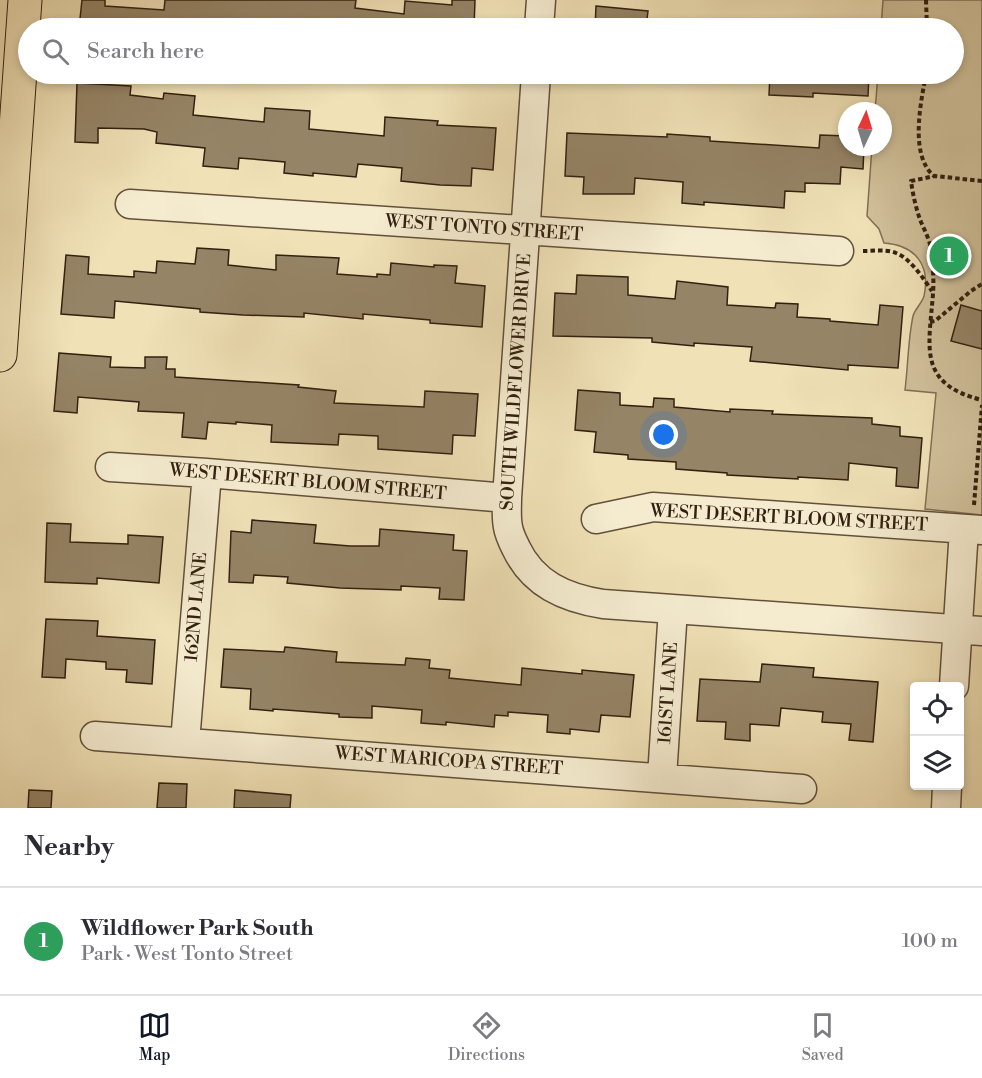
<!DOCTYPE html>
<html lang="en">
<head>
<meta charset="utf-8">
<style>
  :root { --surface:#fff; --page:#f7f7f7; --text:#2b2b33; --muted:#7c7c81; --line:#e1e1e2; --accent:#111827 }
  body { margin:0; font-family:"Libre Bodoni",serif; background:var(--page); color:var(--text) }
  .controls { position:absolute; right:18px; bottom:18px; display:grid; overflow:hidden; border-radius:6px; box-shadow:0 3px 9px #0003 }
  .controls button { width:54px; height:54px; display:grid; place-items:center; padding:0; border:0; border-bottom:2px solid var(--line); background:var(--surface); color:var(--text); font:30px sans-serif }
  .compass { position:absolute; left:838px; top:102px; width:54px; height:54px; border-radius:50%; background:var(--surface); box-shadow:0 3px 9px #0003; rotate:4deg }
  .you { position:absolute; left:664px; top:435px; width:21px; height:21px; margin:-15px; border:4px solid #fff; border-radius:50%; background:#1a73e8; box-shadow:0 0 0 9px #1a73e833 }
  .badge { display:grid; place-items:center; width:39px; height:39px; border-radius:50%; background:var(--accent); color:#fff; font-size:20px; font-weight:700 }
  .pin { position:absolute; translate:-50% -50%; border:3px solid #fff; box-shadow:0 2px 6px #0006 }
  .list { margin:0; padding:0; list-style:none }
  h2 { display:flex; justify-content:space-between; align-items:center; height:78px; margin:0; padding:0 24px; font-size:26px }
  h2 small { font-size:20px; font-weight:400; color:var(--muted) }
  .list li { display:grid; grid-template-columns:39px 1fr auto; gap:18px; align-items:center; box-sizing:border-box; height:108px; padding:0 24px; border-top:2px solid var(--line) }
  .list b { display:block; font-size:22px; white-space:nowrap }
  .list p { margin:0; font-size:20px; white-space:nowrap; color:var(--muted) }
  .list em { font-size:20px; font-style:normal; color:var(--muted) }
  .icon { flex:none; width:33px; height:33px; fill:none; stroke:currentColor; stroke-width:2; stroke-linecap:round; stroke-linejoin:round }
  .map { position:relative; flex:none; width:982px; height:808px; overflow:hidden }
  .search { position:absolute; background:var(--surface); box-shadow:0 3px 9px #0003; left:18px; right:18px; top:18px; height:66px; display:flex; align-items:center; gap:15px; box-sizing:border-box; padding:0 21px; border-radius:33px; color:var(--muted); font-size:22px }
  .sheet { height:186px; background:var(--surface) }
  nav { display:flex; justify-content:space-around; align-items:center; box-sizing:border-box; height:84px; border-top:2px solid var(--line); background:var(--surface); font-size:16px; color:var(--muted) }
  nav a { display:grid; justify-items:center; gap:3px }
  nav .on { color:var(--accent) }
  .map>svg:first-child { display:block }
  .green { fill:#d0c09a; stroke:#817055; stroke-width:1.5 }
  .building { fill:#958466; stroke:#322010; stroke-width:1.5 }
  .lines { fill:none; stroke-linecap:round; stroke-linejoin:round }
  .minor-casing { stroke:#62503a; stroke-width:31 }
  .major-casing { stroke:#322010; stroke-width:35 }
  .path { stroke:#322010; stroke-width:4; stroke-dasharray:4.5 3; stroke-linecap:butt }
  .minor { stroke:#f5ecd0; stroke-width:28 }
  .major { stroke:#f0e1b6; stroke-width:33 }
  .labels { text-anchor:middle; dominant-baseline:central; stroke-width:4.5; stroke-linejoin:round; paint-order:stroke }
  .street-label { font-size:18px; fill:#322010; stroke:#f5ecd0 }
</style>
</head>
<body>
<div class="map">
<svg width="982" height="808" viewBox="0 0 982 808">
  <rect width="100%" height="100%" fill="#f0e1b6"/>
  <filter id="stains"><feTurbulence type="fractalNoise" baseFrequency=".00333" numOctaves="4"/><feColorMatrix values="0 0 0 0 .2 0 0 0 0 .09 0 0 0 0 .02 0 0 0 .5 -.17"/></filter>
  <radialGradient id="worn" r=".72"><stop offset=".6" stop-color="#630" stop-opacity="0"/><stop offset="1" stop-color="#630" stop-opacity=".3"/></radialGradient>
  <path class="green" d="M 883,0 L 982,0 L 982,515 L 925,509 L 936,393 L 905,390 C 908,366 908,340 913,316 C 915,309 922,303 924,296 C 931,265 915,245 884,243 L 879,229 L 867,216 L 872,147 L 883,147 L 883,111 L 875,111 L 878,74 L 954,74 L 954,28 L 881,28 Z"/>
  <path class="building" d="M 82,0 L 105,0 L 105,6 L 164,10 L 165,0 L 356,0 L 355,8 L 404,14 L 405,1 L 452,5 L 452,0 L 475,0 L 474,28 L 79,28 Z
    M 596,6 L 648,11 L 646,28 L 595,28 Z
    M 770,74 L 869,74 L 868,96 L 813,93 L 813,97 L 769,95 Z
    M 77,83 L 131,86 L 130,95 L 163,99 L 164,93 L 195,96 L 193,115 L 264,122 L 265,108 L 310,111 L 309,129 L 384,136 L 385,117 L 438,121 L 437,125 L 496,128 L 493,170 L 472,168 L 471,186 L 440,185 L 401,181 L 402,168 L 358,164 L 356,177 L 313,173 L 313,176 L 284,173 L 285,162 L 252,159 L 239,158 L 238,169 L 203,166 L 205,148 L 156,143 L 157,132 L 144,129 L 98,128 L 98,143 L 75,142 Z
    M 567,133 L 667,137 L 667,134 L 710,137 L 710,141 L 819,148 L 820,135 L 847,136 L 847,147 L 864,147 L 863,169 L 841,167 L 840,184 L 805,183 L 805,192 L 785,191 L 784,208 L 704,202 L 704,205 L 682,203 L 683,182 L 635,178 L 634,194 L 583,194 L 584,177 L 565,176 Z
    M 197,248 L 229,250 L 228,265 L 276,270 L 276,255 L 339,258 L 337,274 L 377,277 L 377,274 L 390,275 L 391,263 L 434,267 L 434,265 L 457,266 L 455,283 L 485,286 L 482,327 L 430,323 L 430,320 L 363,314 L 363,319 L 304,313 L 304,317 L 243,315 L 200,312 L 200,309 L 115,301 L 114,318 L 61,314 L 66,255 L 89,257 L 88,274 L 134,277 L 134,271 L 156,273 L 157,261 L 195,264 Z
    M 577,275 L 628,277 L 628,295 L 675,299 L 677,281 L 728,287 L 727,305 L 775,308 L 776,303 L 798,304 L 797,317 L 830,319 L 830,321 L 878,325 L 880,305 L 903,307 L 898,368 L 848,365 L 848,370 L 750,361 L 752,347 L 694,343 L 694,346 L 652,342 L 652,338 L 553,336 L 555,293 L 576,294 Z
    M 961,305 L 982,311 L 982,349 L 951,341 Z
    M 59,353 L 111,357 L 110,367 L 145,368 L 145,357 L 167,357 L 166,369 L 175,369 L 175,377 L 299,385 L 298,387 L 336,391 L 334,403 L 424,407 L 425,391 L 478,394 L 475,436 L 453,435 L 452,454 L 378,449 L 378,436 L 339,434 L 338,445 L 271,442 L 272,425 L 236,422 L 236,424 L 208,422 L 206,439 L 182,437 L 184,413 L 138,411 L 139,402 L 78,397 L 77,413 L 54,411 Z
    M 578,390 L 620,393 L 620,405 L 653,407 L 654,398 L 674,399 L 674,407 L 730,412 L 730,409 L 773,411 L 772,414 L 872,418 L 872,424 L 900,427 L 900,436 L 922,438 L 918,488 L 896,486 L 897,468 L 849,463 L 848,480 L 798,477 L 798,479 L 727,475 L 727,473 L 676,469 L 676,462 L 628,459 L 628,455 L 594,452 L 596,432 L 575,430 Z
    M 252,520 L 316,525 L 314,543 L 350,546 L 379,546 L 380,529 L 454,535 L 453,550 L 467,551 L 464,600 L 439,599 L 440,588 L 401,586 L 401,590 L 340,588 L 287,583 L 288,577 L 254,575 L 253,583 L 229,582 L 231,531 L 251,533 Z
    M 47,523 L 71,524 L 70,542 L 128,544 L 128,535 L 163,537 L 159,583 L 97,578 L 97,584 L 45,582 Z
    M 46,619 L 98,621 L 97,636 L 155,640 L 152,684 L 126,682 L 127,670 L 106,669 L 106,662 L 66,659 L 65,678 L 42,677 Z
    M 285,647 L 337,652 L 336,662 L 405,665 L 406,658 L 430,660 L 429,668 L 450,670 L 449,678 L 521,685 L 522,668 L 582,674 L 582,670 L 634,675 L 630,717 L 601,715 L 599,732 L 570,729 L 570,734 L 547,732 L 548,715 L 508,712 L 508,716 L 495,715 L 494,727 L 446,722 L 446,725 L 421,723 L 422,710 L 372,706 L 372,718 L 339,717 L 339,714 L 273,709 L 273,711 L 250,709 L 251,689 L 221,687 L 224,649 L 284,652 Z
    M 762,664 L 814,668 L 813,677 L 878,682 L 873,742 L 849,740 L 851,724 L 822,722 L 823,712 L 781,708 L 779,726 L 750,724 L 750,741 L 725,739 L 726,722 L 697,721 L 700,679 L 760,682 Z
    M 159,783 L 187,784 L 186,808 L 157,808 Z
    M 29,790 L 52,791 L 51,808 L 28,808 Z
    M 235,790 L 291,795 L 290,808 L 234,808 Z"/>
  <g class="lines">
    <defs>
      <path id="minor" d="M 539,28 L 541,0
        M 536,74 L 507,498 C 507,507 506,518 508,527 C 509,534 513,542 516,548 C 533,584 565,598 603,604 L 982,631
        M 130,204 L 839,251
        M 110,467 L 207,473 L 507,498
        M 596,519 L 653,507 L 982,530
        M 954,686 L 964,529
        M 95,736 L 802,789
        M 185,742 L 207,473
        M 662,777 L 673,609
        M 946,808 L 947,786"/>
      <path id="major" d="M 0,355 L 25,0"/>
    </defs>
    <use href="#minor" class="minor-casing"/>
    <use href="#major" class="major-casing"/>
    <path class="path" d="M 926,0 L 927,28
      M 926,74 C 921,102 909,155 934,176
      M 982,181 L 935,176 L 911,181 C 913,195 916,209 921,222 C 926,233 932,245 932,257 C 933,269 934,282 933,294 C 929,347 917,384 982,400
      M 863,251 C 873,251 887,249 896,253 C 911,259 923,278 932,291
      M 930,322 L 935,321 L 971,291 L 982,284
      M 974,505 L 982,405"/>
    <use href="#minor" class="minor"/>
    <use href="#major" class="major"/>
  </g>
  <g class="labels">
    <g class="street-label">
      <text transform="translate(484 228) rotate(4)">WEST TONTO STREET</text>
      <text transform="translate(516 382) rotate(-86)">SOUTH WILDFLOWER DRIVE</text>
      <text transform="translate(308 482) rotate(5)">WEST DESERT BLOOM STREET</text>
      <text transform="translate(789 518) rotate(3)">WEST DESERT BLOOM STREET</text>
      <text transform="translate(196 607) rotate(-85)">162ND LANE</text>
      <text transform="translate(668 693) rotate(-86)">161ST LANE</text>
      <text transform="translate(449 761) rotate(4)">WEST MARICOPA STREET</text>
    </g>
  </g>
  <rect width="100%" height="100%" filter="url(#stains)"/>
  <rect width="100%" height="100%" fill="url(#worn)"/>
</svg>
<div class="controls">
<button><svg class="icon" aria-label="locate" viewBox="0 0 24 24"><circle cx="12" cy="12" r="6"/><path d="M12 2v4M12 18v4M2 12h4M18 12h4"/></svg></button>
<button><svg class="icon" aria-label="layers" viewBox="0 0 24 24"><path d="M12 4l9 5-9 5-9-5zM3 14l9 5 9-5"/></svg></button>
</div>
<svg class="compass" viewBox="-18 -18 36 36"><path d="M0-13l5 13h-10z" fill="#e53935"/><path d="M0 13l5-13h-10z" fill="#7c7c81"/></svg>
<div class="you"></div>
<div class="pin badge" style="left:949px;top:256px;background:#2e9e5b">1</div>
<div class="search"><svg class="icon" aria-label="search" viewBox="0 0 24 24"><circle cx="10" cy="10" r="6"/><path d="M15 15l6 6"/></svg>Search here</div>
</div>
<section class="sheet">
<h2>Nearby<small></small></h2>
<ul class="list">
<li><span class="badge" style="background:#2e9e5b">1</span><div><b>Wildflower Park South</b><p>Park · West Tonto Street</p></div><em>100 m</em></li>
</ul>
</section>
<nav>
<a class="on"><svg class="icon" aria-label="map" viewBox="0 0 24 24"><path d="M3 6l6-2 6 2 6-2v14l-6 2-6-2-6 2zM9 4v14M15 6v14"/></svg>Map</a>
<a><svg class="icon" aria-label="directions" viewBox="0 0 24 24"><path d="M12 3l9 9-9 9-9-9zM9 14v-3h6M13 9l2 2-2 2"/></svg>Directions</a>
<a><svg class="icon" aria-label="saved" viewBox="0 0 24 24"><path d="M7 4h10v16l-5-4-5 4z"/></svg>Saved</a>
</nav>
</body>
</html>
